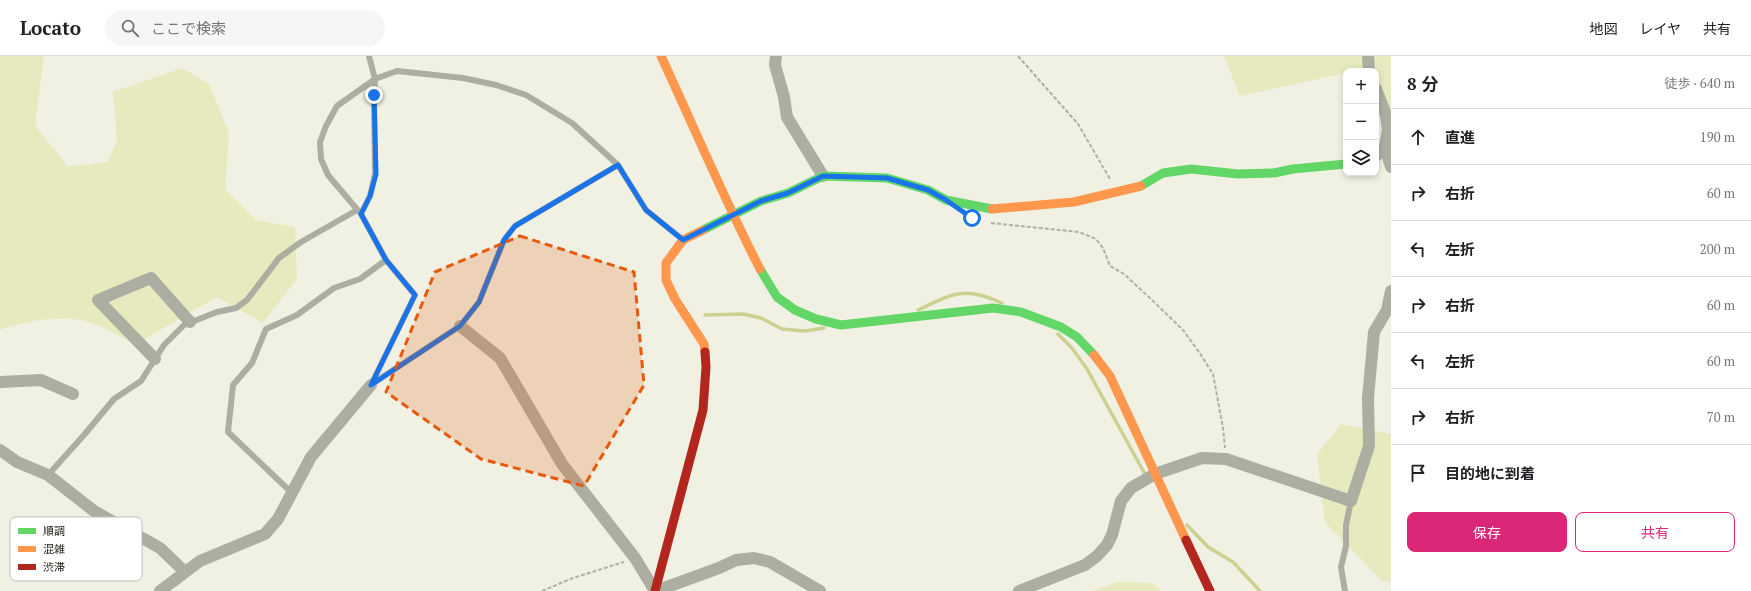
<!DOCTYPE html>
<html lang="ja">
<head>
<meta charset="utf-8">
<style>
  :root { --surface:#fff; --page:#f6f6f6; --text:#202124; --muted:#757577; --line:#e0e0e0; --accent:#db2777 }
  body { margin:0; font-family:"PT Serif","Noto Sans JP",serif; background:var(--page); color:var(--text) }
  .controls { position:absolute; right:12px; top:12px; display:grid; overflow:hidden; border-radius:8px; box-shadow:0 2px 6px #0003 }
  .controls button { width:36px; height:36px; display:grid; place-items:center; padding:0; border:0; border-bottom:1px solid var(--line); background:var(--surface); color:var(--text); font:20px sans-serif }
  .stop { position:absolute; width:12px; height:12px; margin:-9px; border:3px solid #1a73e8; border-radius:50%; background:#fff }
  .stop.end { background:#1a73e8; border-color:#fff; box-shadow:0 1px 4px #0008 }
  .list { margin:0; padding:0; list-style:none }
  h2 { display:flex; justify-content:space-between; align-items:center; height:52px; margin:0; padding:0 16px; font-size:17px }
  h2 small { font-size:13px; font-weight:400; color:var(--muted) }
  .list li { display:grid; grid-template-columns:26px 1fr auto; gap:12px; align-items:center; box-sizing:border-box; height:56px; padding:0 16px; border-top:1px solid var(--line) }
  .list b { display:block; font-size:15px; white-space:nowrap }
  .list em { font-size:13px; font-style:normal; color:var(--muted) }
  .actions { display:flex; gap:8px; padding:12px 16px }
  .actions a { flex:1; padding:9px 0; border:1px solid var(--accent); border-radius:8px; text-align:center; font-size:14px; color:var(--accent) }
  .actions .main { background:var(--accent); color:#fff }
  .icon { flex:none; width:22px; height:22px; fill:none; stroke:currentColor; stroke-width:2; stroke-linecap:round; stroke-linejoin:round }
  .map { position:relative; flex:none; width:1391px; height:535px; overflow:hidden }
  header { display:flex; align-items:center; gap:24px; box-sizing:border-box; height:56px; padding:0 20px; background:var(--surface); border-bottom:1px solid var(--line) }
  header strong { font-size:19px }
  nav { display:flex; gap:22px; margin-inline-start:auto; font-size:14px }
  .search { width:280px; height:36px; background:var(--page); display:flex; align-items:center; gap:10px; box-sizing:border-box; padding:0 14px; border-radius:22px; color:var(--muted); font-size:15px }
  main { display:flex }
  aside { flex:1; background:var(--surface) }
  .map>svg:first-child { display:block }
  .green { fill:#e6eabe }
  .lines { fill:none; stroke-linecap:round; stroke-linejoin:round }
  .stream { stroke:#ccd091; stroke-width:3.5 }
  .path { stroke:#afb0a6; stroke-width:2; stroke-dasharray:4 2; stroke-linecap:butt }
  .lane { stroke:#adaea2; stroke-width:6 }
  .street { stroke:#adaea2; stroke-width:12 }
  .fast { stroke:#63d668; stroke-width:9 }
  .slow { stroke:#ff974d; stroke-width:9 }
  .jam { stroke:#b3261e; stroke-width:9 }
  .route { stroke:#1a73e8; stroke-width:5 }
  .marked { fill:#e8590c; fill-opacity:0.2; stroke:#e8590c; stroke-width:3; stroke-dasharray:8 5; stroke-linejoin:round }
  .key { fill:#fff; stroke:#bdbdba; stroke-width:1 }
  .key-label { font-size:11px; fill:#23241a }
</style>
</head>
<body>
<header>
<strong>Locato</strong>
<div class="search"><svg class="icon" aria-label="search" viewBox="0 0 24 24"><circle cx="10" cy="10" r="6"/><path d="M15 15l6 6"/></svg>ここで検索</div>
<nav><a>地図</a><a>レイヤ</a><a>共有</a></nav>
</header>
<main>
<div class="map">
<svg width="1391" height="535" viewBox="0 0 1391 535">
  <rect width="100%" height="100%" fill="#f0f1e3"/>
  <path class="green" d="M 0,0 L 44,0 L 35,69 L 68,111 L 108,106 L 117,84 L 113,36 L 182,12 L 209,28 L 229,77 L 225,133 L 256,164 L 295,171 L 297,223 L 263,267 L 217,241 L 136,288 C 122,282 99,268 85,265 C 57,259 26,265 0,274 Z
    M 1224,0 L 1391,0 L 1391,73 L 1376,15 L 1373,11 L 1346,15 L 1346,17 L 1240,40 Z
    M 1341,368 L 1391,378 L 1391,525 L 1383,526 L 1325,466 L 1317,398 Z
    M 1117,526 L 1153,527 L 1161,535 L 1093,535 Z"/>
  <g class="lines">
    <path class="stream" d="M 918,254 C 954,237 964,230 1002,247
      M 705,259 L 743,258 L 761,262 L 782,273 L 805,275 L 824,272
      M 1058,278 L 1072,292 L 1087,313 L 1146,420
      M 1187,469 L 1208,491 L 1233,506 L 1260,535"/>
    <path class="path" d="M 1018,0 L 1078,68 L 1110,123
      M 991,167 L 1079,176 L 1096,183 L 1103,192 L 1110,210 L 1124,218 L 1152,244 L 1183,274 L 1199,296 L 1213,318 L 1223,372 L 1225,392
      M 542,535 L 573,522 L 624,506"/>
    <path class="lane" d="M 369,0 L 375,23 L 374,39 L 375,118 L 370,140 L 361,158 L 386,204 L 415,239 L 371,329
      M 361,158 L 328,119 L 321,103 L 320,86 L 326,70 L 337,50 L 375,23 L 397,15 L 463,22 L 496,29 L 526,39 L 572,67 L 618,109 L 646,154 L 682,183
      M 372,328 L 460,270 L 479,246 L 504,184 L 515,170 L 618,109
      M 48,419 L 84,379 L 114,343 L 141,325 L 164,289 L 184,269 L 217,256 L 236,252 L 247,244 L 279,202 L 301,186 L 357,154
      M 292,437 L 228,376 L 233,329 L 252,307 L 266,273 L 297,259 L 334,232 L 360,223 L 386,204
      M 1345,535 L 1341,511 L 1346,490 L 1346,469 L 1351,445"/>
    <path class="street" d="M 776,0 L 775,9 L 784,41 L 787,61 L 823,120
      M 1368,0 L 1369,15
      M 1376,33 L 1386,59 L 1388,74 L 1385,91 L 1391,111
      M 1376,100 L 1385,91
      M 460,270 L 500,302 L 562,408 L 635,502 L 655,535
      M 155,303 L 98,244 L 151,222 L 190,266
      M 0,326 L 41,324 L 73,338
      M 0,394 L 17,406 L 48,419 L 94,455 L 160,492 L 185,516
      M 160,535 L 200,505 L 265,478 L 278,463 L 311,401 L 371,329
      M 656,535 L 719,512 L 736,504 L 754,502 L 770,506 L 820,535
      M 1019,535 L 1085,509 L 1097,500 L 1107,489 L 1112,479 L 1121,445 L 1131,432 L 1155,418 L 1202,402 L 1226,403 L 1351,445 L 1369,390 L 1368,342 L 1374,276 L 1387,254 L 1391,235"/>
    <path class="fast" d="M 1141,130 L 1163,117 L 1191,113 L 1238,118 L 1274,117 L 1293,113 L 1346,108
      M 703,174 L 761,145 L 788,137 L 823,120 L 887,122 L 928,134 L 946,144 L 992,153
      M 760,213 L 777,241 L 795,254 L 816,263 L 841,269 L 993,252 L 1021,256 L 1061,271 L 1077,281 L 1094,299"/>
    <path class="slow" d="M 661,0 C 694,71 724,143 760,213
      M 992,153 L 1074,146 L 1141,130
      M 703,174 L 683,184 L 666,207 L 666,224 L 675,243 L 704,288 L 705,296
      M 1094,299 L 1110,320 L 1186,484"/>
    <path class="jam" d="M 1186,484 L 1210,535
      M 655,535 L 703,354 L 706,311 L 705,296"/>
  </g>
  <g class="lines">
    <path class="route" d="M 374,39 L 376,118 L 370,140 L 361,158 L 386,204 L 415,239 L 371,329 L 460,270 L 479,246 L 504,184 L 515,170 L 618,109 L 646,154 L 683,184 L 761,145 L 788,137 L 823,120 L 887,122 L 928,134 L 946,144 L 972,162"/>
  </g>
  <path class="marked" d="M 520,180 L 634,216 L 644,329 L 584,430 L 481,403 L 386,336 L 435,216 Z"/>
  <rect x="10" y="461" width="132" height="64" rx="6" class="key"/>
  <rect x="18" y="472" width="18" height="6" fill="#63d668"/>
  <rect x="18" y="490" width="18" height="6" fill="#ff974d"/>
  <rect x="18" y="508" width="18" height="6" fill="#b3261e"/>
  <g class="key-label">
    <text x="43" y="479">順調</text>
    <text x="43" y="497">混雑</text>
    <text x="43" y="515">渋滞</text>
  </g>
</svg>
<div class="controls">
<button>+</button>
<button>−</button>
<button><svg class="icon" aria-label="layers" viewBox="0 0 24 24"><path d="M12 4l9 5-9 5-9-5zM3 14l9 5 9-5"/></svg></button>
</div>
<div class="stop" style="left:972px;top:162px"></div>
<div class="stop end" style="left:374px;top:39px"></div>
</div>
<aside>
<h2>8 分<small>徒歩 · 640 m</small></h2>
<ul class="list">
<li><svg class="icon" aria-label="ahead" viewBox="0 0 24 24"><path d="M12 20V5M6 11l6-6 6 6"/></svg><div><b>直進</b></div><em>190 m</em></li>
<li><svg class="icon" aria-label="right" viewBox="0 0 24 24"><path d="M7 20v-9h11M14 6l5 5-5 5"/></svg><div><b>右折</b></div><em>60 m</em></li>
<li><svg class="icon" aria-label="left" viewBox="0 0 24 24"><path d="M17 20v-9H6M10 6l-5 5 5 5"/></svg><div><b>左折</b></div><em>200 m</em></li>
<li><svg class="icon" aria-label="right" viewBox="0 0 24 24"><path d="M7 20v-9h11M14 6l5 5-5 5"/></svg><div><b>右折</b></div><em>60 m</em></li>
<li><svg class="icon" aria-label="left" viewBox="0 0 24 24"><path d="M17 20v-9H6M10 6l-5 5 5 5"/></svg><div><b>左折</b></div><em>60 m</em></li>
<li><svg class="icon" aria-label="right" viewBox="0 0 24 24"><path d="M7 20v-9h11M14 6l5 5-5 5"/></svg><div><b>右折</b></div><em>70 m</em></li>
<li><svg class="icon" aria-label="arrive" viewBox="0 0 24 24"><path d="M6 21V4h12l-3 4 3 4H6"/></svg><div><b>目的地に到着</b></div></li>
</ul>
<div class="actions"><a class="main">保存</a><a>共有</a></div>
</aside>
</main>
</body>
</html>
